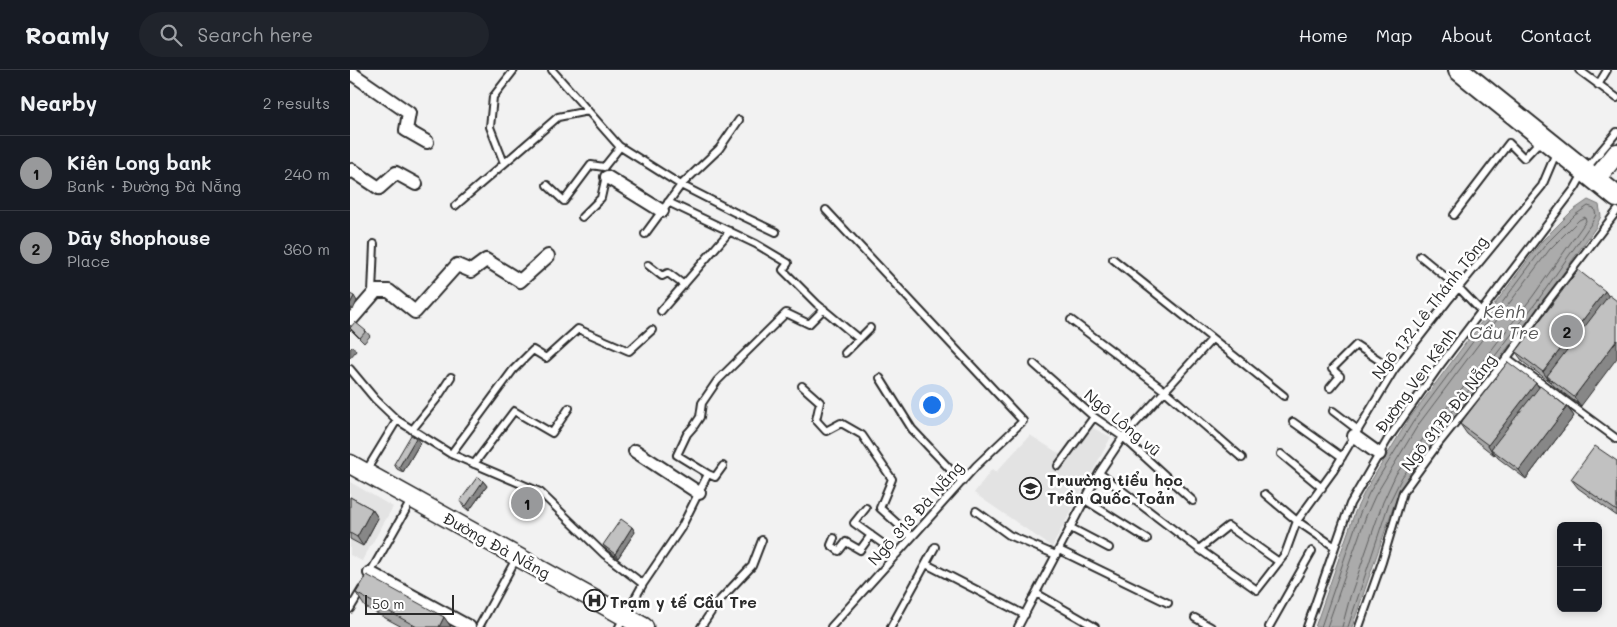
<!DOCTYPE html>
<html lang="en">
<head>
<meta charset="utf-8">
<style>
  :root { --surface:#171b24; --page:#20242c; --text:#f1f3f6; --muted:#9ea1a6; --line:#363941; --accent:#98999b }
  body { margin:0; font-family:Mali,sans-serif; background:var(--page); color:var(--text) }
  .controls { position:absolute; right:15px; bottom:15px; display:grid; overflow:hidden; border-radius:8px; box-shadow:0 2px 8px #0003 }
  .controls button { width:45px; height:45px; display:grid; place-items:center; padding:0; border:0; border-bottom:1px solid var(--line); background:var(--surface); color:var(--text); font:25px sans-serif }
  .scale { position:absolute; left:15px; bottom:12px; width:89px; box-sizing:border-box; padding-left:5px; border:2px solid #2b2b2b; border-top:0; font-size:14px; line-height:18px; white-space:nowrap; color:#2b2b2b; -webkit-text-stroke:4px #fff; paint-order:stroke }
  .you { position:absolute; left:581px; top:334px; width:18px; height:18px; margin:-12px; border:4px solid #fff; border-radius:50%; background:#1a73e8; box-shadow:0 0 0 8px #1a73e833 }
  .badge { display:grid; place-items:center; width:32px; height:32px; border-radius:50%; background:var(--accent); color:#111; font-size:16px; font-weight:700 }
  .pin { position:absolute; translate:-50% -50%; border:2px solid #fff; box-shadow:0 1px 5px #0006 }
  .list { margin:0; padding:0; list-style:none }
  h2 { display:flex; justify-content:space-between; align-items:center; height:65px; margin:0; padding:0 20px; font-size:21px }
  h2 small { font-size:16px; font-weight:400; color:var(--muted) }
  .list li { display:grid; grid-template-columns:32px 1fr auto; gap:15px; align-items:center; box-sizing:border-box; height:75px; padding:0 20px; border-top:1px solid var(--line) }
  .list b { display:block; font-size:19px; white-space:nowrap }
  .list p { margin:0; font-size:16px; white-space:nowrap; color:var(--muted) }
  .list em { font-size:16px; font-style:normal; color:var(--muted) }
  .icon { flex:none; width:28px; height:28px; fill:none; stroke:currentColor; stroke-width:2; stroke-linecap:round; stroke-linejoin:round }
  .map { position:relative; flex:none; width:1267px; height:557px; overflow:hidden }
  header { display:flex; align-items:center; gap:30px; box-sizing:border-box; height:70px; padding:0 25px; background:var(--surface); border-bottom:1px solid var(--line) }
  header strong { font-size:24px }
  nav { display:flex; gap:28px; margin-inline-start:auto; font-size:18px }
  .search { width:350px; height:45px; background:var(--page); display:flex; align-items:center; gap:12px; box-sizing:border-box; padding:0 18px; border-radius:28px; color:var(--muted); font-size:19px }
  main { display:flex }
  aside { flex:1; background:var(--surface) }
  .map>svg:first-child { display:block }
  .built { fill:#e3e3e3 }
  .water { fill:#ababab; stroke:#787878 }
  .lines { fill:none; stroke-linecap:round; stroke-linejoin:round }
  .shore { stroke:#5e5e5e; stroke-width:1 }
  .lane-casing { stroke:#2b2b2b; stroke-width:10 }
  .street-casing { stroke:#2b2b2b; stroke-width:16 }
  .secondary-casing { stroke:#2b2b2b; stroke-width:21 }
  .primary-casing { stroke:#2b2b2b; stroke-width:24 }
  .lane { stroke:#fff; stroke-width:6 }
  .street { stroke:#fff; stroke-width:12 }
  .secondary { stroke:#fff; stroke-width:18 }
  .primary { stroke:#fff; stroke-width:20 }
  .wall { fill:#a6a6a6; stroke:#2b2b2b }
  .shaded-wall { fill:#878787; stroke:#2b2b2b }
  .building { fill:#c1c1c1; stroke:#2b2b2b }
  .labels { text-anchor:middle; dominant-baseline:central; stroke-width:5; stroke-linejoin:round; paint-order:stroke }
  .street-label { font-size:16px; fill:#2b2b2b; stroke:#fff }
  .poi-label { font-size:16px; font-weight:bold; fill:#2b2b2b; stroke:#fff; text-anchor:start }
  .water-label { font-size:18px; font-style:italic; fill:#585858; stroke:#fff }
</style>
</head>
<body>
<header>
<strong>Roamly</strong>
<div class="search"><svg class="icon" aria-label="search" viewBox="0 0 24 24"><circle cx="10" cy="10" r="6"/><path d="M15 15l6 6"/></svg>Search here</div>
<nav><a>Home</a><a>Map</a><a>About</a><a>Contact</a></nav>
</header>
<main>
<aside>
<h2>Nearby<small>2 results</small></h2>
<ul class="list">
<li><span class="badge">1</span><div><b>Kiên Long bank</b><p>Bank · Đường Đà Nẵng</p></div><em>240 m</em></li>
<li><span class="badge">2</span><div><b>Dãy Shophouse</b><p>Place</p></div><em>360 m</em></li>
</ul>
</aside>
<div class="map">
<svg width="1267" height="557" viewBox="0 0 1267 557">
  <rect width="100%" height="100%" fill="#f2f2f2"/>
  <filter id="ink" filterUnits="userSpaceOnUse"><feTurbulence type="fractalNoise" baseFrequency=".02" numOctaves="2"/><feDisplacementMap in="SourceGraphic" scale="10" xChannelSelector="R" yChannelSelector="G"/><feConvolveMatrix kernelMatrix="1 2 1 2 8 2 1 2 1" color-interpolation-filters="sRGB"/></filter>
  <g filter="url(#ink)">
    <path class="built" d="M 737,355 L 761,367 L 702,477 L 624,423 L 642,399 L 646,402 L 680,365 L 713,386 Z
      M 0,412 L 43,437 L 12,491 L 0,485 Z"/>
    <path class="water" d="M 1238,130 L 1249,135 L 1251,146 L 1246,157 L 1192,233 L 1056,410 L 1044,435 L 1002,557 L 965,557 L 1005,442 L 1015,421 L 1059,349 L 1192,171 L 1222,141 Z"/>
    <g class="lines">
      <path class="shore" d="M 971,557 L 1010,443 L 1019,423 L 1063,352 L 1196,174 L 1225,145 L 1238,136 L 1244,138 L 1246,145 L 1241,154 L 1188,230 L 1052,407 L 1039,433 L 998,557
        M 977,557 L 1016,446 L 1025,426 L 1068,355 L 1200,179 L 1229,150 L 1235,147 L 1236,151 L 1183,226 L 1046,404 L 1033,432 L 1000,527 L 992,557"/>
      <defs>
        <path id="lane" d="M 202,0 L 269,76 L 331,115 L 384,142 L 426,162
          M 1229,0 L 1267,28
          M 1248,15 L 1257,0
          M 154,93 L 140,57 L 143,27 L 164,0
          M 254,97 L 270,77
          M 197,115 L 214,131 L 241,95 L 254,97
          M 318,132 L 406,174 L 438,193 L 433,200 L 467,234 L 509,269
          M 105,136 L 208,47 L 238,41
          M 476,140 L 673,351 L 626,396 L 481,557
          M 1104,145 L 1159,73 L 1174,88 L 1192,69
          M 232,147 L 251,128 L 256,106
          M 295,164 L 331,115 L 369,79 L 389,50
          M 1070,186 L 1109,218 L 1132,242
          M 763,189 L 934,326
          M 298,195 L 312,206 L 318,203 L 334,215
          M 22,223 L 24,174
          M 311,241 L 380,161
          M 721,250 L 815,321 L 892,388
          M 495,283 L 520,258
          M 1157,288 L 1267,369
          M 684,294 L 744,347 L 773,367 L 843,431
          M 0,299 L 25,329 L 47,350 L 101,384 L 190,422 L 254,484 L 293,514
          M 530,308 L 562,359 L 612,412
          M 452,316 L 470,332 L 466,350 L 476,361 L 491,353 L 512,365 L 542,409 L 530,438 L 562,467
          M 980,318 L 990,306 L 982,299 L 1006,275 L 1044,300
          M 983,341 L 1008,360
          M 943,352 L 992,387
          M 61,359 L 62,360 L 86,330 L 101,307
          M 101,384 L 163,300 L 183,280 L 196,288 L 228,259 L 279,281 L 302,260
          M 931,384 L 972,418
          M 124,394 L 164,341 L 202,363 L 219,338
          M 708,396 L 744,347
          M 16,401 L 47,350
          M 749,403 L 849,479 L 907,520 L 935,484 L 947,451 L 984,400 L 1044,300 L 1100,228 L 1192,116 L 1206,83
          M 358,404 L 365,407 L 373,396
          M 915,424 L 947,451 L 985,477
          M 735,430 L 797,469
          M 516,438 L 504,453 L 547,484
          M 626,441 L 659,465 L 706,485
          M 719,457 L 759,478
          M 484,468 L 481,475 L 489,481 L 496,472 L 510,480 L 521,465
          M 849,479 L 878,456 L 929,492
          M 709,480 L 818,533
          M 576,494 L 675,545
          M 20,503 L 62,429
          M 686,523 L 745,557
          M 0,539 L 12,519
          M 845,548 L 861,557
          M 129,557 L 167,487
          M 269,557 L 293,514 L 331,458 L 358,404 L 327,385 L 337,364 L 344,356 L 350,347 L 352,333 L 367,311 L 436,243 L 459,254 L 474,239
          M 351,557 L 367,533 L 402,496 L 412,470
          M 541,557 L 585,477
          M 668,557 L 749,403 L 773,367 L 862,269
          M 919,557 L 962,481
          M 957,557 L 1000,434 L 1038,369 L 1088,298 L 1225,118 L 1235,100 L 1267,62
          M 1009,557 L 1032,492 L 1053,422 L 1085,378 L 1157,288 L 1198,231 L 1267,141"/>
        <path id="street" d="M 1,3 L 59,43 L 56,60 L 77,72
          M 0,102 L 2,100 L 29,118 L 46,103 L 66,114
          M 257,107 L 312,141
          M 0,251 L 26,221 L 39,221 L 65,242 L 107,195 L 121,201 L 136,190 L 170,211 L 198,186
          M 1004,366 L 1029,384
          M 285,381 L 349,423
          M 20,503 L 119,557"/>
        <path id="secondary" d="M 1246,109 L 1267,83
          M 0,394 L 294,557"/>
        <path id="primary" d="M 1109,0 L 1267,127"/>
      </defs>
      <use href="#lane" class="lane-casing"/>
      <use href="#street" class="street-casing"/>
      <use href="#secondary" class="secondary-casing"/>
      <use href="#primary" class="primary-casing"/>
      <use href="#lane" class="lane"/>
      <use href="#street" class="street"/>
      <use href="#secondary" class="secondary"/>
      <use href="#primary" class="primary"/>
    </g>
    <path class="wall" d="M 1255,221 L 1258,226 L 1231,336 L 1204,316 L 1200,311 L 1200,312 L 1173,292 L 1166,282 Z
      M 0,255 L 1,256 L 16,261 L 20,266 L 14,273 L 1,260 L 0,261 Z
      M 1189,317 L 1217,337 L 1224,346 L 1176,409 L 1148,388 L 1145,384 L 1144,385 L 1117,364 L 1110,354 Z
      M 70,373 L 53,402 L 47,399 L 44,394 Z
      M 1267,391 L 1267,446 L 1228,418 L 1221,409 Z
      M 133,411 L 137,416 L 119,441 L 113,436 L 110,431 Z
      M 0,427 L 22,439 L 28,448 L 13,476 L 0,469 Z
      M 282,457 L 285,462 L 268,488 L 257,480 L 253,475 Z
      M 6,523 L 94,547 L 101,557 L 52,557 L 15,537 Z"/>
    <path class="shaded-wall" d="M 1255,221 L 1261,230 L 1197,306 L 1200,311 L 1200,312 L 1193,302 Z
      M 4,226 L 7,231 L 3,240 L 0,236 L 0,234 Z
      M 1267,270 L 1267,288 L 1231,336 L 1224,327 Z
      M 3,276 L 6,281 L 0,288 L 0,279 Z
      M 1186,313 L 1192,322 L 1141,379 L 1145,384 L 1144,385 L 1138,375 Z
      M 1217,337 L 1224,346 L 1176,409 L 1169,400 Z
      M 66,368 L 70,373 L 53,402 L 49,397 Z
      M 133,411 L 137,416 L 119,441 L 116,436 Z
      M 22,439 L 28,448 L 13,476 L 7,467 Z
      M 282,457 L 285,462 L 268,488 L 265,484 Z
      M 94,547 L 101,557 L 89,557 Z"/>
    <path class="building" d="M 1228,200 L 1255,221 L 1193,302 L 1166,282 Z
      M 0,224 L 4,226 L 0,234 Z
      M 1259,225 L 1267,231 L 1267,270 L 1224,327 L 1197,306 Z
      M 5,252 L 16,261 L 10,268 L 0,258 Z
      M 1158,292 L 1186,313 L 1138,375 L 1110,354 Z
      M 1190,316 L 1217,337 L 1169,400 L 1141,379 Z
      M 61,365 L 66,368 L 49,397 L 44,394 Z
      M 1245,376 L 1267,391 L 1267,441 L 1221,409 Z
      M 128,406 L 133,411 L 116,436 L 110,431 Z
      M 0,427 L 22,439 L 7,467 L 0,463 Z
      M 271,449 L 282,457 L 265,484 L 253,475 Z
      M 17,505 L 94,547 L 89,557 L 67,557 L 6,523 Z"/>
  </g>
  <defs>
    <symbol id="school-ring" viewBox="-11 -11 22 22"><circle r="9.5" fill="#fff" stroke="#2b2b2b" stroke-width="1.5"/><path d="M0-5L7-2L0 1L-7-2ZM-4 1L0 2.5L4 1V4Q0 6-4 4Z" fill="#2b2b2b"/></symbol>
    <symbol id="hospital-ring" viewBox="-11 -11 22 22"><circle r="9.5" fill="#fff" stroke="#2b2b2b" stroke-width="1.5"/><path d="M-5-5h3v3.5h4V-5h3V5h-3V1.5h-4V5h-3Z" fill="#2b2b2b"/></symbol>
  </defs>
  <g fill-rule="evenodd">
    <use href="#school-ring" x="668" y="406" width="25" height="25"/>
    <use href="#hospital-ring" x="232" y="518" width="25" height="25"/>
  </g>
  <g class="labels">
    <g class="street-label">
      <text transform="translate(1079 237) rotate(-52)">Ngõ 172 Lê Thánh Tông</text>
      <text transform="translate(1065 310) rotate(-54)">Đường Ven Kênh</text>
      <text transform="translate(1098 342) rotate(-52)">Ngõ 317B Đà Nẵng</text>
      <text transform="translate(773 352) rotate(40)">Ngõ Lông vũ</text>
      <text transform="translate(565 443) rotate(-48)">Ngõ 313 Đà Nẵng</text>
      <text transform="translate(147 475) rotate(29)">Đường Đà Nẵng</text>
    </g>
    <g class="poi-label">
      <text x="697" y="409">Truường tiểu học<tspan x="697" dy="18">Trần Quốc Toản</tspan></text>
      <text x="260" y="531">Trạm y tế Cầu Tre</text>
    </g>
    <g class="water-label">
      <text x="1154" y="241">Kênh<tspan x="1154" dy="21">Cầu Tre</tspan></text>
    </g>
  </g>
</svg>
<div class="controls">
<button>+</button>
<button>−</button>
</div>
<div class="scale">50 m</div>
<div class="you"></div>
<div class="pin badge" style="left:177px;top:433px">1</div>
<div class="pin badge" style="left:1217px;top:261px">2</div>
</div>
</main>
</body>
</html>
